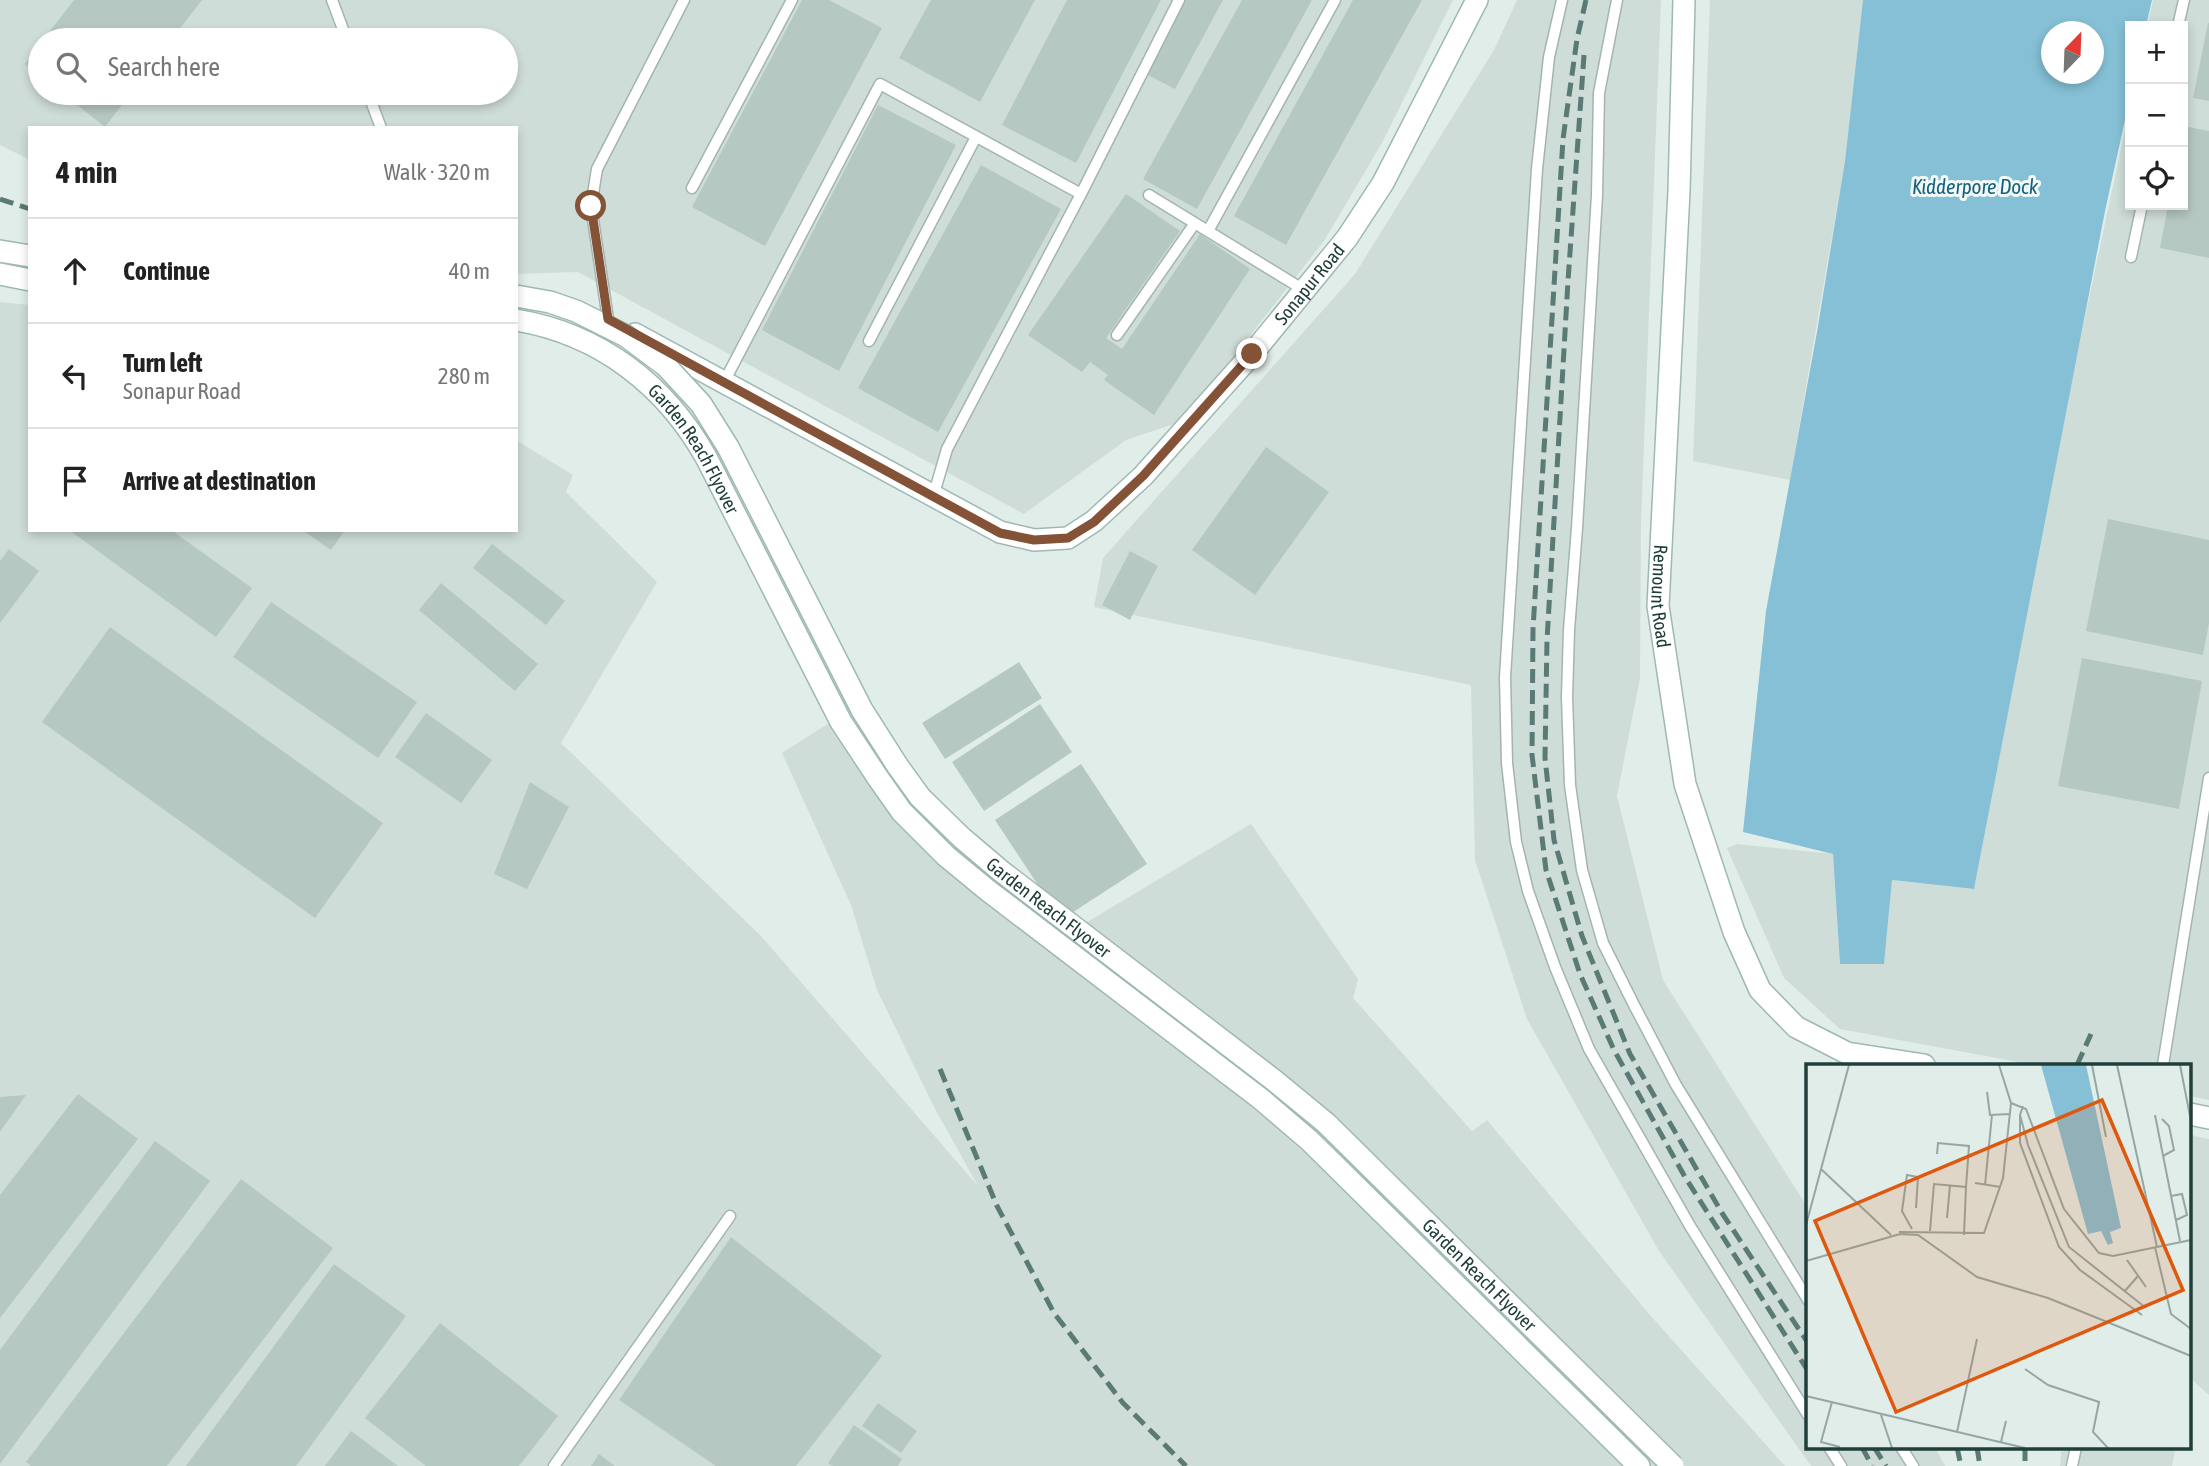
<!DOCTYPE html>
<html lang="en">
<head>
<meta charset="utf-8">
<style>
  :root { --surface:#fff; --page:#f2f2f2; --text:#222; --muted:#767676; --line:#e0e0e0 }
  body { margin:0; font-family:"Asap Condensed",sans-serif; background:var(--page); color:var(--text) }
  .controls { position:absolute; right:21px; top:21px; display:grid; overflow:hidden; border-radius:0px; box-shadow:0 4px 10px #0003 }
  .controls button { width:63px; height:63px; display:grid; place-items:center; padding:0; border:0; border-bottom:2px solid var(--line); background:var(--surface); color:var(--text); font:35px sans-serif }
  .compass { position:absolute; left:2041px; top:21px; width:63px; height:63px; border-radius:50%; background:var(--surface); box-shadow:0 4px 10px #0003; rotate:23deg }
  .stop { position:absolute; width:21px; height:21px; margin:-16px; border:5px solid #845236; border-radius:50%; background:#fff }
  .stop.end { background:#845236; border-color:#fff; box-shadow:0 2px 7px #0008 }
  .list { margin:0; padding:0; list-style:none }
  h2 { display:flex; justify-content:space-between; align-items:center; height:91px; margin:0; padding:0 28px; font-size:30px }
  h2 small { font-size:23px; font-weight:400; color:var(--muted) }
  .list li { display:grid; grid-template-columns:46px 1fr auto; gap:21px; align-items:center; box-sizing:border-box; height:105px; padding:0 28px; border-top:2px solid var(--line) }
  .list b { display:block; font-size:26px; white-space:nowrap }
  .list p { margin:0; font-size:23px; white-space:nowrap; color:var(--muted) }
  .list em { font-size:23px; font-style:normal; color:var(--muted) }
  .icon { flex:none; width:38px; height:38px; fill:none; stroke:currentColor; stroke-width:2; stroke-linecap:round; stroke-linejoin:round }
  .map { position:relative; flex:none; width:2209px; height:1466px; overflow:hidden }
  .search { position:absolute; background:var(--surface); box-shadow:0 4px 10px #0003; left:28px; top:28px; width:490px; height:77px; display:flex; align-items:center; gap:18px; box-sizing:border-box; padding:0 24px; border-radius:38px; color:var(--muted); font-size:26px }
  .panel { position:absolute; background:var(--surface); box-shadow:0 4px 10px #0003; left:28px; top:126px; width:490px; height:406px; border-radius:0px }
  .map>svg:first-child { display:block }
  .built { fill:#cfddd8; fill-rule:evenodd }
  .water { fill:#85c0d6; fill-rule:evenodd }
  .building { fill:#b6c8c2 }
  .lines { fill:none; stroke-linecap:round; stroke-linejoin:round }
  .lane-casing { stroke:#a3b5b1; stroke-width:13 }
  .secondary-casing { stroke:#9eb9b3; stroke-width:24 }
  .lane { stroke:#fff; stroke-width:10 }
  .secondary { stroke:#fff; stroke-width:21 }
  .rail { stroke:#5a7a75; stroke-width:5; stroke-dasharray:14 7; stroke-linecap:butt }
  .secondary-bridge-casing { stroke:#9eb9b3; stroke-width:24; stroke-linecap:butt }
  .secondary-bridge { stroke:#fff; stroke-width:21 }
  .route { stroke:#845236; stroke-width:9 }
  .labels { text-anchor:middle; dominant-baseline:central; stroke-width:6; stroke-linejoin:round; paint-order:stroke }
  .street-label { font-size:19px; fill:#203f3a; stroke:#f2f9f6 }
  .water-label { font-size:21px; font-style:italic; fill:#15617f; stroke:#f2f9f6 }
  .inset-road { fill:none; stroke:#94a7a3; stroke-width:2 }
  .view { fill:#de580e; fill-opacity:0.15; stroke:#de580e; stroke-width:3.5 }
  .inset-edge { fill:none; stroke:#203f3a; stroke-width:3.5 }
</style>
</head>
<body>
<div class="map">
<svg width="2209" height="1466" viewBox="0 0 2209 1466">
  <rect width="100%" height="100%" fill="#e1ede9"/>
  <path class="built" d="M 0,0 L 1453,0 L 1382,143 L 1324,241 L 1183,421 L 1126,440 L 1024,514 L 578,272 L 516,274 L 516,128 L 30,128 L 30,160 L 0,145 ZM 40,40 L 506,40 L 506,93 L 40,93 Z
    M 1517,0 L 1661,0 L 1641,522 L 1640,678 L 1617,796 L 1663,980 L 1808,1208 L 1808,1447 L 1935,1447 L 1945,1466 L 1811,1466 L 1659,1251 L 1527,1019 L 1475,860 L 1471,685 L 1094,607 L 1103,558 L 1355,274 L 1494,50 Z
    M 1710,0 L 1863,0 L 1845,161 L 1790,480 L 1693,461 Z
    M 2153,0 L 2209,0 L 2209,1100 L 2190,1096 L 2190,1065 L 2034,1065 L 1840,1029 L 1784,978 L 1727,848 L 1737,844 L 1833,854 L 1840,963 L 1884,964 L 1892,880 L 1974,889 L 2069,392 L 2130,106 L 2130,205 L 2183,205 L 2183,26 L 2147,26 Z
    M 0,302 L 30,305 L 30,530 L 516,530 L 516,440 L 573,475 L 566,492 L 657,582 L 561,743 L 761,936 L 978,1186 L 934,1107 L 877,990 L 851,905 L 782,753 L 834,720 L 961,843 L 1067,934 L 1251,824 L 1358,979 L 1353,998 L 1472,1131 L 1487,1120 L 1650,1315 L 1785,1466 L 0,1466 Z
    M 2190,1135 L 2209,1139 L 2209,1395 L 2190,1378 Z
    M 2079,1447 L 2174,1447 L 2175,1451 L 2172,1466 L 2060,1466 L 2061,1452 Z"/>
  <path class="water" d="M 1863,0 L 2152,0 L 2146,26 L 2130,26 L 2130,97 L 2105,211 L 1974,889 L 1892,880 L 1884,964 L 1840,964 L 1833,854 L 1743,832 L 1766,611 L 1817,332 L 1845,161 ZM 2052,32 L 2094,32 L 2094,74 L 2052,74 Z"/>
  <path class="building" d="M 74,0 L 202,0 L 171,40 L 43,40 Z
    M 802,0 L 829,0 L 882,28 L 765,246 L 692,207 Z
    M 931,0 L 1035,0 L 980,102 L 899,58 Z
    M 1067,0 L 1161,0 L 1076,163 L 1002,125 Z
    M 1185,0 L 1223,0 L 1175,89 L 1146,74 Z
    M 1242,0 L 1312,0 L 1197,209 L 1143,179 Z
    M 1353,0 L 1422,0 L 1286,245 L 1234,216 Z
    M 2208,23 L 2209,23 L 2209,101 L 2193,98 Z
    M 40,44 L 40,76 L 25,64 Z
    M 62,93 L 131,93 L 105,127 Z
    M 878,105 L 956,145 L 839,371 L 762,330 Z
    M 2184,126 L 2209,131 L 2209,258 L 2160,248 L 2168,205 L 2183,205 Z
    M 981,165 L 1061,209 L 938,432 L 858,388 Z
    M 1126,194 L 1180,231 L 1106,338 L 1122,349 L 1200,234 L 1250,269 L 1154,415 L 1104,380 L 1108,375 L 1090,362 L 1082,372 L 1028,335 Z
    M 1266,447 L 1329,492 L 1255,595 L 1192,550 Z
    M 2108,519 L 2209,540 L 2209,623 L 2203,655 L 2086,631 Z
    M 69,530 L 171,530 L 252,588 L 216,637 Z
    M 302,530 L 345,530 L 331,550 Z
    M 492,544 L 565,601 L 546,625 L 473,568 Z
    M 9,549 L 39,571 L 0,623 L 0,561 Z
    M 1130,551 L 1158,566 L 1130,620 L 1102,605 Z
    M 441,583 L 538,664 L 515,691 L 419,610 Z
    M 271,602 L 417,702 L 378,758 L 233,657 Z
    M 110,627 L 383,823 L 315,918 L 42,722 Z
    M 2082,658 L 2202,681 L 2179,809 L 2058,786 Z
    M 1019,662 L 1042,698 L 945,759 L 922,723 Z
    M 1040,704 L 1072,752 L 984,811 L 952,762 Z
    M 426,713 L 492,760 L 461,803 L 395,757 Z
    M 1081,764 L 1147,864 L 1061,920 L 995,820 Z
    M 530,782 L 569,807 L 527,889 L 494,874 Z
    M 78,1094 L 138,1139 L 0,1318 L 0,1195 Z
    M 26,1095 L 0,1132 L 0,1097 Z
    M 155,1141 L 210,1181 L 0,1464 L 0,1350 Z
    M 241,1179 L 333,1248 L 167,1466 L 31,1466 L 26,1462 Z
    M 731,1237 L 882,1356 L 796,1466 L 716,1466 L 619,1400 Z
    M 334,1264 L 406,1316 L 296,1466 L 186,1466 Z
    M 440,1323 L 558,1416 L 519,1466 L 426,1466 L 365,1418 Z
    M 878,1403 L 917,1431 L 901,1453 L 862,1426 Z
    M 854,1425 L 902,1459 L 898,1466 L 833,1466 L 828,1463 Z
    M 351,1431 L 398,1466 L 325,1466 Z
    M 599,1454 L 615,1466 L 591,1466 Z"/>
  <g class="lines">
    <defs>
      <path id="lane" d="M 332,0 L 347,40
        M 1562,0 L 1549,57 L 1537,169 L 1505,677 L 1507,763 L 1516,842 L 1528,891 L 1555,967 L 1589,1049 L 1690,1226 L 1808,1415
        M 1617,0 L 1599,93 L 1597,195 L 1577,528 L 1569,630 L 1567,697 L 1570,785 L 1582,870 L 1603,943 L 1634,1005 L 1676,1085 L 1808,1300
        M 2178,26 L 2184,0
        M 368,93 L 381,128
        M 692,188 L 792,0
        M 1081,194 L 1179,0
        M 1149,195 L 1304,290
        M 1208,231 L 1335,0
        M 2131,257 L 2142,205
        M 608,319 L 591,206 L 597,169 L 684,0
        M 1117,335 L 1195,223
        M 869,341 L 976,137
        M 723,384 L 880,84 L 1081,194 L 947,449 L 933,497
        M 2163,1065 L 2209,778
        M 1829,1447 L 1841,1466
        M 1901,1447 L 1913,1466
        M 554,1466 L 730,1216
        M 2072,1466 L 2076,1447"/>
      <g id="secondary">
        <path id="s1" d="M 1684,0 L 1679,191 L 1658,606 L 1685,784 L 1734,932 L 1760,990 L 1796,1027 L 1847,1053 L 1924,1065"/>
        <path d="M 0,251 L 30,256"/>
        <path d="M 0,274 L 30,280"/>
        <path id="s2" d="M 516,320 C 600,334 666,385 707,459 L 841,722 L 878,778 L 902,812 L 946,856 L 986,889 L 1261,1099 L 1310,1141 L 1639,1466"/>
        <path id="s3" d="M 635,334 L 1000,532 L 1034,540 L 1068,538 L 1094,521 L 1143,476 L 1252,354 L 1347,238 L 1383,183 L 1477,0"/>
        <path d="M 2190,1114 L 2209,1118"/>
      </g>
    </defs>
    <use href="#lane" class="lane-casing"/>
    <use href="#secondary" class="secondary-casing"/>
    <use href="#lane" class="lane"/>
    <use href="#secondary" class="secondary"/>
    <path class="rail" d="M 1586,0 L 1577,39 L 1563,139 L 1533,629 L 1532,755 L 1546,870 L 1580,974 L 1614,1050 L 1685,1177 L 1808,1371
      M 1584,55 L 1568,281 L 1547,640 L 1545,758 L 1554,840 L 1582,936 L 1630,1054 L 1722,1213 L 1808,1343
      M 0,199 L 30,209
      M 2077,1065 L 2091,1034
      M 940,1069 L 997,1206 L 1054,1313 L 1123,1403 L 1186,1466
      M 1862,1447 L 1872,1466
      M 1874,1447 L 1886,1466
      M 1957,1447 L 1961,1466
      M 1977,1447 L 1980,1466
      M 2025,1447 L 2025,1466"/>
    <defs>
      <g id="secondary-bridge">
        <path id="s4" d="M 516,296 L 550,302 L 576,311 L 626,336 L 666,366 L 701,404 L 728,447 L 862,710 L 897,765 L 920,797 L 962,838 L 1001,871 L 1275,1081 L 1326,1123 L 1673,1466"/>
      </g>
    </defs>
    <use href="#secondary-bridge" class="secondary-bridge-casing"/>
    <use href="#secondary-bridge" class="secondary-bridge"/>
  </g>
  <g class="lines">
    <path class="route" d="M 591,206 L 608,319 L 1000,533 L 1034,540 L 1068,538 L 1094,522 L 1143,476 L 1252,354"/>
  </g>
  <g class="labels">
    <g class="street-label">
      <text stroke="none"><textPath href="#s3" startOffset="836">Sonapur Road</textPath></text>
      <text stroke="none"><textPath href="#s2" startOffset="229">Garden Reach Flyover</textPath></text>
      <text stroke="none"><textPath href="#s1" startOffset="597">Remount Road</textPath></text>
      <text stroke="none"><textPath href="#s4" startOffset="840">Garden Reach Flyover</textPath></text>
      <text stroke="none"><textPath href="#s4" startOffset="1407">Garden Reach Flyover</textPath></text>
    </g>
    <g class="water-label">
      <text x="1975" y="186">Kidderpore Dock</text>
    </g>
  </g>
  <g transform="translate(1806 1064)">
    <rect width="385" height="385" fill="#e1ede9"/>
    <path d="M 235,1 L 280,1 L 315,164 L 304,168 L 307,179 L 302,181 L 295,167 L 282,170 Z" fill="#85c0d6"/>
    <path class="inset-road" d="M 193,1 L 205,39M 286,1 L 300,73M 311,1 L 351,183M 374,1 L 385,57M 181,28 L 184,51 L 203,50M 205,39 L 220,45 L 258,145 L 293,189 L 307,192 L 385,176M 217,42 L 214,51 L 222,81 L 263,183 L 340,244M 214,51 L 214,79 L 253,183 L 274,206 L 336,251M 349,51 L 374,177M 356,55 L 363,62 L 368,86 L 357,92M 131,90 L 132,79 L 163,82 L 160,123M 15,105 L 85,171M 169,119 L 195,123M 179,121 L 186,51M 365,132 L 376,130 L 381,151 L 370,156M 141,154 L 144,121M 0,161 L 43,1M 106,165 L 96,147 L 101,111 L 112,113 L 110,144M 124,167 L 128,120 L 160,123 L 158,171M 93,168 L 178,169 L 197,114 L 205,39M 349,183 L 365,250 L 385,265M 321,196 L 340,223M 0,197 L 94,170 L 112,171 L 171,213 L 242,234 L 385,292M 318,228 L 332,212M 219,305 L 242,321 L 293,338 L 287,368 L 302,384M 0,332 L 219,384M 26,338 L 15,378 L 34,383M 75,351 L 86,384M 151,368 L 171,275M 195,378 L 200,357"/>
    <path class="view" d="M 296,36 L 377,226 L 90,348 L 9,157 Z"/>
    <rect width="385" height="385" class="inset-edge"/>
  </g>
</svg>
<div class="controls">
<button>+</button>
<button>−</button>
<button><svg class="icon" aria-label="locate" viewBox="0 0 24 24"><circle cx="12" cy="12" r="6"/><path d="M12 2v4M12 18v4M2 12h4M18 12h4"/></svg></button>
</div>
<svg class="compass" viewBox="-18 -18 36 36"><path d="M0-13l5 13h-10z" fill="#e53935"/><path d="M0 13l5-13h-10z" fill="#767676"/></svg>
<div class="stop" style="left:591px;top:206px"></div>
<div class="stop end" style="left:1252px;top:354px"></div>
<div class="search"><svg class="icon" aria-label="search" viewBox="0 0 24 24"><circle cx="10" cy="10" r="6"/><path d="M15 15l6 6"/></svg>Search here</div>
<section class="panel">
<h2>4 min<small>Walk · 320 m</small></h2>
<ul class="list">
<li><svg class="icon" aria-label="ahead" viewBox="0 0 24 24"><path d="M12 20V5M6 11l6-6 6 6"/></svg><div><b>Continue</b></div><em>40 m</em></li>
<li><svg class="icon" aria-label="left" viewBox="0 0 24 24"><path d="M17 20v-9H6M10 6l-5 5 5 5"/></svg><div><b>Turn left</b><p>Sonapur Road</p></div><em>280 m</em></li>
<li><svg class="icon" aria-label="arrive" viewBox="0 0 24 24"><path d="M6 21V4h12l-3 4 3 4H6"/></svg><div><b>Arrive at destination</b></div></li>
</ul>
</section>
</div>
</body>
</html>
